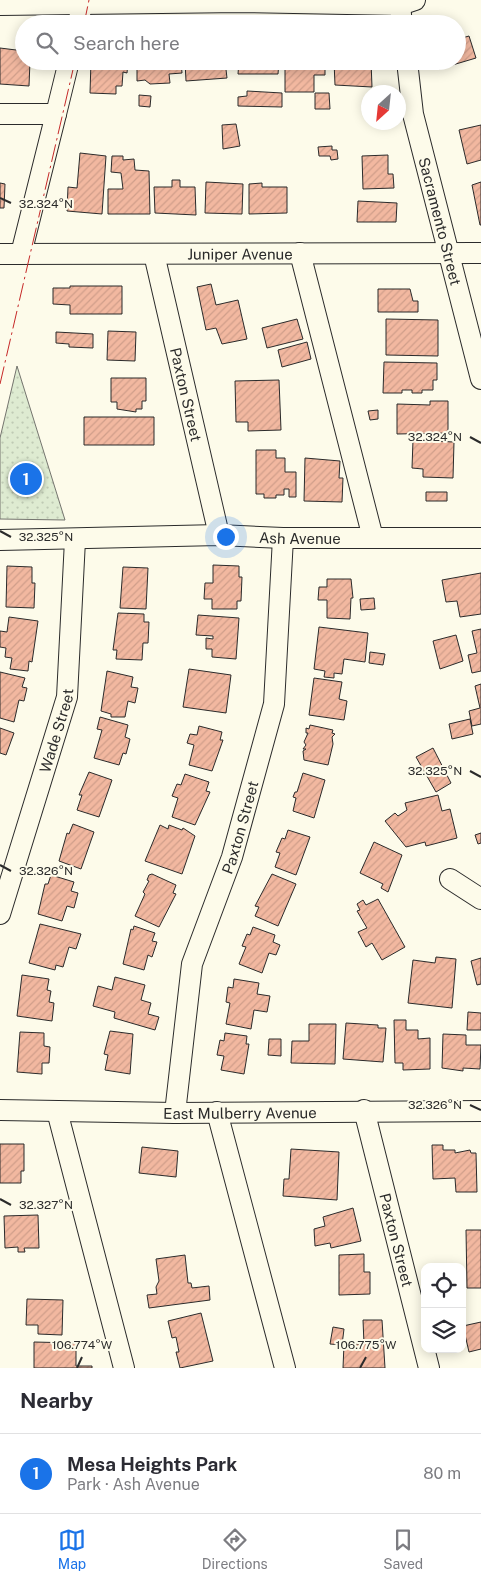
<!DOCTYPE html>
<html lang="en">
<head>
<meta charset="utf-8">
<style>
  :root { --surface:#fff; --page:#f2f2f3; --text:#2b2b33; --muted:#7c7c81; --line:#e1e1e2; --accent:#1a73e8 }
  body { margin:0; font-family:"Public Sans",sans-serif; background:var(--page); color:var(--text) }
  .controls { position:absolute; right:15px; bottom:15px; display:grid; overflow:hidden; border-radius:10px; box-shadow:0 2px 12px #0003 }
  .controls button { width:45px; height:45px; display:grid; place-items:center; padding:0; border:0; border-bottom:1px solid var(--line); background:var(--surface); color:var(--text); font:25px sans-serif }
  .compass { position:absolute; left:361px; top:85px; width:45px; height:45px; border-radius:50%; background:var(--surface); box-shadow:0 2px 12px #0003; rotate:207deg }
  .you { position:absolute; left:225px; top:536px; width:18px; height:18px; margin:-12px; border:4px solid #fff; border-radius:50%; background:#1a73e8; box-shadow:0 0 0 8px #1a73e833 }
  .badge { display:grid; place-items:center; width:32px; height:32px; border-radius:50%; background:var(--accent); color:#fff; font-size:16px; font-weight:700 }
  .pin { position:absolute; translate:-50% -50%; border:2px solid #fff; box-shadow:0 1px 5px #0006 }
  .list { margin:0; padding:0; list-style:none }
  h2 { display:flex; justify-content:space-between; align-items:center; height:65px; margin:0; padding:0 20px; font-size:21px }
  h2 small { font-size:16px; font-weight:400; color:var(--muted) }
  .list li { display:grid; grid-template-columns:32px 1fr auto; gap:15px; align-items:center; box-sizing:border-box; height:80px; padding:0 20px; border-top:1px solid var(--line) }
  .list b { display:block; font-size:19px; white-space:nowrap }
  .list p { margin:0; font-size:16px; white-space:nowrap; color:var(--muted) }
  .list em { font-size:16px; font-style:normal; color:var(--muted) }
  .icon { flex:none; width:28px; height:28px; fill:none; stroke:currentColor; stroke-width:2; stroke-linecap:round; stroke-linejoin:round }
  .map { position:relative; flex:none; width:481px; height:1368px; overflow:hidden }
  .search { position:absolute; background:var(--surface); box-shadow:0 2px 12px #0003; left:15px; right:15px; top:15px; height:55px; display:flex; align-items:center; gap:12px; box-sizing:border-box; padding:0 18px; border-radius:28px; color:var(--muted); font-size:19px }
  .sheet { height:145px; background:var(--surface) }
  nav { display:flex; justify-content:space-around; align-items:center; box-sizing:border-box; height:70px; border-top:1px solid var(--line); background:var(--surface); font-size:14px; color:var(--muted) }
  nav a { display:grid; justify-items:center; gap:2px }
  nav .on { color:var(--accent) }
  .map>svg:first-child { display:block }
  .park { fill:url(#park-dots); stroke:#74746e }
  .building { fill:url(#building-hatch); stroke:#2b2b2b }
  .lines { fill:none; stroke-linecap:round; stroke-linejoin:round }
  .minor-casing { stroke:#2b2b2b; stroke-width:22 }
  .minor { stroke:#fdfbea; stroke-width:20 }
  .power { stroke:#c62828; stroke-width:1; stroke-dasharray:18 4 2.5 4; stroke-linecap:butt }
  .ticks { fill:none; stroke:#2b2b2b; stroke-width:2 }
  .labels { text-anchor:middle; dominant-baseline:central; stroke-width:4; stroke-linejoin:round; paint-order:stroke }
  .street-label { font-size:15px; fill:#2b2b2b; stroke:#fdfbea }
  .ticks-label { font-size:12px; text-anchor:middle; fill:#2b2b2b; stroke:#fdfbea; stroke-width:4; stroke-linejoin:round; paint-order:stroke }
</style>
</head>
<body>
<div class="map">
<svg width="481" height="1368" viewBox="0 0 481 1368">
  <defs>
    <pattern id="park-dots" width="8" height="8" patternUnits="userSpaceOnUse" patternTransform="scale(1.25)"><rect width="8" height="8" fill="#deebd1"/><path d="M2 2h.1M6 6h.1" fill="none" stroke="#bfcab4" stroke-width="1.8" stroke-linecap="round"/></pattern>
    <pattern id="building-hatch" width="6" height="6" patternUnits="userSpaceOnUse" patternTransform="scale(1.25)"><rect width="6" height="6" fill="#f2b8a0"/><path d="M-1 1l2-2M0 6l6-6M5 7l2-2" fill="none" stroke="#d09e8a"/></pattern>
  </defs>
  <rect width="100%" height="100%" fill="#fdfbea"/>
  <path class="park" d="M 17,366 L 65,520 L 0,519 L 0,438 Z"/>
  <path class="building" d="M 461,34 L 462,38 L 469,36 L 476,58 L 439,69 L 436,61 L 457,61 L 457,35 Z
    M 0,48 L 24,51 L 24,61 L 30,61 L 29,86 L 0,84 Z
    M 91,61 L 128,61 L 127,73 L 123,72 L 122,86 L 116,86 L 116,94 L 90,93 Z
    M 137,61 L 181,61 L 182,73 L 169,74 L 170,83 L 150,84 L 145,80 L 137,81 Z
    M 185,61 L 225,61 L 227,78 L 186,81 Z
    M 239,61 L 279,61 L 278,74 L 238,74 Z
    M 285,61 L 325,61 L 325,75 L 314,75 L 314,92 L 285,92 Z
    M 334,61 L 371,61 L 372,87 L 335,85 Z
    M 247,91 L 282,93 L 282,107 L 238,106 L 238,97 L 247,96 Z
    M 315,93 L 329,93 L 330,109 L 315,109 Z
    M 139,95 L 151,96 L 150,107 L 139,106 Z
    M 236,124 L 240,146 L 223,149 L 222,125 Z
    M 481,125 L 481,160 L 467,164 L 459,130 Z
    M 332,146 L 332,150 L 337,150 L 338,159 L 331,160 L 330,156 L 319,156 L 318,147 Z
    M 80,153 L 106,156 L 102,214 L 67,211 L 68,187 L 77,188 Z
    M 388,155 L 388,174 L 393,174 L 394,188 L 363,189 L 362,156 Z
    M 112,156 L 123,156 L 123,160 L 134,159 L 135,170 L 149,171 L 150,214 L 108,214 L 108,189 L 123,189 L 121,173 L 111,172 Z
    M 172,180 L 180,180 L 180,187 L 195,187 L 196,215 L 155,213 L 154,187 L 172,187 Z
    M 206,182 L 243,184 L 242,214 L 205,213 Z
    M 481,182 L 481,225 L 480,225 L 472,185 Z
    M 0,183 L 5,184 L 4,208 L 0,208 Z
    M 262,183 L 262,187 L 287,187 L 287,213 L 249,214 L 249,184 Z
    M 358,201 L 397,203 L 396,222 L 357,222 Z
    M 211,284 L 216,305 L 238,300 L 247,339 L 222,344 L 216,328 L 206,330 L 197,287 Z
    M 70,286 L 122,286 L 122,314 L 70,314 L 70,305 L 53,304 L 53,288 L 70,288 Z
    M 378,289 L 410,289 L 413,301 L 418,301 L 418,312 L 378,312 Z
    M 297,319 L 303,339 L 267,348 L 262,328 Z
    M 386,319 L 438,320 L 438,356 L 386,355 Z
    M 108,331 L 136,332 L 135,361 L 107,360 Z
    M 56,332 L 93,334 L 93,348 L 69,347 L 69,344 L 56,343 Z
    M 307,342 L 311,359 L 282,367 L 278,350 Z
    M 384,362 L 437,363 L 437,380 L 433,380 L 433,390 L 422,390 L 422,393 L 412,393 L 412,390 L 402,390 L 402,393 L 383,393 Z
    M 111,378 L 146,378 L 146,401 L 142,401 L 142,409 L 136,409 L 136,412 L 117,409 L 117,402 L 111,402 Z
    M 279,380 L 281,430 L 248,431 L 248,422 L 236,422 L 235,381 Z
    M 430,401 L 448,401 L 448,433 L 397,434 L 397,404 L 430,405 Z
    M 378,410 L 378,419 L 370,420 L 368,411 Z
    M 84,417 L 154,417 L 154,445 L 84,445 Z
    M 413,440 L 454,442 L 453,478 L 423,477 L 423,469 L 412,468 Z
    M 256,450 L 276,450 L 276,458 L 285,458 L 285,472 L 296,472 L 296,497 L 289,497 L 289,489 L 284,489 L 284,495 L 276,495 L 276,498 L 264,498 L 264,494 L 256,494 Z
    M 305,458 L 340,461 L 339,478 L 343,478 L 342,502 L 304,501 Z
    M 426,492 L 447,492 L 447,501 L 426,501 Z
    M 213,565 L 239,566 L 239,577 L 242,577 L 241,601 L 237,601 L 237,609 L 212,609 L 212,599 L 204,599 L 205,583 L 213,583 Z
    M 7,566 L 32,567 L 32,583 L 35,583 L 34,608 L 6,607 Z
    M 123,567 L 148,568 L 146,609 L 120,608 Z
    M 481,573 L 481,614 L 460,617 L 457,601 L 446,602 L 442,580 Z
    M 327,579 L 351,579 L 353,598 L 351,598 L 350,619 L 327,618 L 327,600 L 318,600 L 319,587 L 327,587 Z
    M 374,598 L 375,609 L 361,610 L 360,599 Z
    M 118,613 L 144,614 L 144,622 L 149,622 L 148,643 L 143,643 L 142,660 L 116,659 L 117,650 L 113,650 Z
    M 198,615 L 239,618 L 236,659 L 212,657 L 212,649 L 206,649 L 206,638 L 213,639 L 213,636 L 196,635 Z
    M 9,617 L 38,621 L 32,662 L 29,661 L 28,671 L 10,669 L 12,658 L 5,657 L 6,648 L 0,647 L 0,631 L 7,632 Z
    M 319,627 L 368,633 L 365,662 L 344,659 L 342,674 L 334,673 L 334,678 L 324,677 L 325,671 L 314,669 Z
    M 481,629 L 481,671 L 472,673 L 468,655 L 477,653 L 472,631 Z
    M 456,635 L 463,661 L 440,669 L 433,641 Z
    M 370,652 L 385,654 L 383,665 L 369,663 Z
    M 189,669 L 231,675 L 226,713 L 183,707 Z
    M 107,671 L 133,677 L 131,687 L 138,688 L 135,703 L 128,701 L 125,717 L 111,717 L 111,714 L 101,711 Z
    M 0,672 L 25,678 L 22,687 L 27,688 L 24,701 L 19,700 L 14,722 L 0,718 Z
    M 314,678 L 342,682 L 339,699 L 347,701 L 344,720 L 309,715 Z
    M 481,684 L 481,724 L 472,726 L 469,711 L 480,708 L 475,686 Z
    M 100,717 L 128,725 L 125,737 L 130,739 L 126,754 L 123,753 L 119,765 L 94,758 L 102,730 L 97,729 Z
    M 470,719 L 473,734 L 452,739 L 449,724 Z
    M 310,725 L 333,730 L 332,733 L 335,734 L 332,737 L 333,744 L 328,765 L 304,760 L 303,751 L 306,749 L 303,749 L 306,745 L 304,742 L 308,733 L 306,733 L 306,728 L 309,729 Z
    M 199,726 L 222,732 L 220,740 L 223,740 L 212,771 L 189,765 L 194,745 L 187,743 L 190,734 L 197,735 Z
    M 0,728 L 14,733 L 6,755 L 0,753 Z
    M 433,748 L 451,783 L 436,792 L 416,757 Z
    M 89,772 L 112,780 L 99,817 L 77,810 L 82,795 L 79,795 Z
    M 303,773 L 325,780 L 314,818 L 293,811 L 296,798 L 293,797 L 295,792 L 297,792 Z
    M 185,774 L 209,782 L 206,791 L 210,792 L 195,825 L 172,817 L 178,798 L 172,796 L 177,784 L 181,785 Z
    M 438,795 L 442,811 L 450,809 L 457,838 L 426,846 L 425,842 L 406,847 L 385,821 L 395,813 L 398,816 L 407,810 L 405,803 Z
    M 73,824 L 94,832 L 81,869 L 59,861 L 67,833 L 69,834 Z
    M 160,825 L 168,829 L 169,825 L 182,830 L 183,828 L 195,836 L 182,874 L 145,861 Z
    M 288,830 L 310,837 L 296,875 L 275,867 L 280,853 L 276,852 L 282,838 L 285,839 Z
    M 481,833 L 481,843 L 478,844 L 475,835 Z
    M 374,842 L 402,855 L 388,892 L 381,888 L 383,884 L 360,873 Z
    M 152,874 L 176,885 L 173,893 L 176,894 L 159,927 L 135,916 L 145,894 L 143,892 L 149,881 L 147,880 L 149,875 Z
    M 272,874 L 296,884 L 278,926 L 255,916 L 259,907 L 255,906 Z
    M 51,875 L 74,882 L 71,891 L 78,893 L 74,908 L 67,906 L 62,921 L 38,914 L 45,884 L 48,884 Z
    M 378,899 L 405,947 L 382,960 L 372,943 L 366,947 L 358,932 L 367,928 L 357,911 L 360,910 L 357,904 L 363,900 L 366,905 Z
    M 40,924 L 81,934 L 76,949 L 69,947 L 63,967 L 56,965 L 55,970 L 29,963 Z
    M 134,926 L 155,933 L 152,941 L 157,942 L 152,957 L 148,955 L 144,970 L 123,964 L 131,929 L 133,930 Z
    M 253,927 L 275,935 L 273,942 L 280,945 L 276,955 L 269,953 L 262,973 L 239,964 L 246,947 L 242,946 L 247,934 L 250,935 Z
    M 436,957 L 456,959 L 452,1008 L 408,1003 L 413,960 L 435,963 Z
    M 481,958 L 481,984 L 477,985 L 471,961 Z
    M 22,975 L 49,979 L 47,990 L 51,991 L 49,1002 L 54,1003 L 52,1021 L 17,1016 Z
    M 115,977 L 145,985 L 141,1000 L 151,1003 L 148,1014 L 159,1017 L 155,1030 L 114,1018 L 115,1012 L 93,1006 L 98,986 L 112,990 Z
    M 234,979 L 259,983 L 257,994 L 270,996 L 267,1012 L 254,1010 L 251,1029 L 226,1024 L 230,1003 L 226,1002 L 228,987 L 233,988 Z
    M 468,1012 L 481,1013 L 481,1030 L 467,1030 Z
    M 394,1020 L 406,1020 L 406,1030 L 418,1030 L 418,1039 L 430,1038 L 430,1069 L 403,1070 L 403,1063 L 395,1063 Z
    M 346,1023 L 378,1025 L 378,1028 L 386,1028 L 383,1062 L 343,1059 Z
    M 309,1024 L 336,1024 L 335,1064 L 291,1063 L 292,1041 L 309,1041 Z
    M 110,1031 L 133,1034 L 130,1074 L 105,1070 L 108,1055 L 104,1054 Z
    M 20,1032 L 44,1033 L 44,1046 L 50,1047 L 49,1063 L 42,1063 L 42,1074 L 17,1072 Z
    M 225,1033 L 247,1036 L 246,1044 L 249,1044 L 244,1074 L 221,1070 L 224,1056 L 217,1055 L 220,1040 L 224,1041 Z
    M 443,1034 L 466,1035 L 466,1045 L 481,1045 L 480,1069 L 463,1068 L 463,1071 L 442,1068 Z
    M 269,1039 L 281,1039 L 281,1056 L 268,1055 Z
    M 0,1144 L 24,1144 L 24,1171 L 21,1171 L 21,1183 L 0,1183 Z
    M 432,1145 L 443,1145 L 443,1150 L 455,1150 L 455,1153 L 470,1150 L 471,1153 L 476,1153 L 477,1192 L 456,1192 L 455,1178 L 433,1179 Z
    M 142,1147 L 178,1151 L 176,1177 L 139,1173 Z
    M 291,1149 L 339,1152 L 337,1200 L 283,1196 L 284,1179 L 289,1179 Z
    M 353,1208 L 361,1241 L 331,1248 L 330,1243 L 315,1246 L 314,1229 L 325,1226 L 323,1217 Z
    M 38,1215 L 39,1248 L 24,1248 L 25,1252 L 18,1252 L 18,1247 L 5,1248 L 4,1216 Z
    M 466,1230 L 481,1230 L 481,1288 L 467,1288 Z
    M 364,1254 L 364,1272 L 370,1272 L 370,1294 L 339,1295 L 339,1255 Z
    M 185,1255 L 188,1283 L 191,1283 L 192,1288 L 209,1286 L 210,1300 L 149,1308 L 147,1295 L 157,1294 L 156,1287 L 159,1281 L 156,1259 Z
    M 27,1299 L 63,1300 L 62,1335 L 38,1334 L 38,1325 L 26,1325 Z
    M 201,1313 L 213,1361 L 180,1368 L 176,1352 L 179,1352 L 176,1337 L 172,1338 L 168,1321 Z
    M 363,1320 L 382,1320 L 385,1368 L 343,1368 L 344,1344 L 364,1344 Z
    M 481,1322 L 481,1349 L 469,1352 L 463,1326 Z
    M 333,1327 L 344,1329 L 342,1345 L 330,1344 Z
    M 34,1342 L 76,1343 L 76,1366 L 92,1366 L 92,1368 L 34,1368 Z"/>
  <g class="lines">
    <defs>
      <g id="minor">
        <path d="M 0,5 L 241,2 L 400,5 L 415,0"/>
        <path d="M 400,5 L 402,24"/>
        <path d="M 78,24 L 83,0"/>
        <path id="s1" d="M 407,61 L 413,114 L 481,379"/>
        <path d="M 0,114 L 56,114 L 21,254"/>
        <path d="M 56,114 L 69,61"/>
        <path d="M 300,253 L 373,538"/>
        <path id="s2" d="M 0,254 L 481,253"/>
        <path id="s3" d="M 154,254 L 219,535"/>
        <path id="s4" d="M 0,540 L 219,535 L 283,538 L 481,538"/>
        <path d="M 450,879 L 481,899"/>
        <path id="s5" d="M 0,914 L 67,697 L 75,540"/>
        <path id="s6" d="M 0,1110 L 175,1113 L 481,1111"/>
        <path id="s7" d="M 364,1110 L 429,1368"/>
        <path d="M 57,1111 L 124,1368"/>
        <path d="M 217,1112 L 285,1368"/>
        <path id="s8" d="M 175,1113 L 192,964 L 232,857 L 274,704 L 283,538"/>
      </g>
    </defs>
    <use href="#minor" class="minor-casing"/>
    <use href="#minor" class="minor"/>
    <path class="power" d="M 84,24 L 89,0
      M 0,384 L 75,61"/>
  </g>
  <path class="ticks" d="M 0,198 L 11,203M 470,437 L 481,443M 0,531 L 11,537M 470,771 L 481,777M 0,865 L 11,871M 470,1105 L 481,1110M 0,1199 L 11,1205M 77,1368 L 82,1357M 360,1368 L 366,1357"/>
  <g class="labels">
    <g class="street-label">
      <text stroke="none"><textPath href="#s1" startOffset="164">Sacramento Street</textPath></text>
      <text stroke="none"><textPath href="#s2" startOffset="240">Juniper Avenue</textPath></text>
      <text stroke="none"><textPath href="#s3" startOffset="144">Paxton Street</textPath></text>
      <text stroke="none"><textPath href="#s4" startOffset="300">Ash Avenue</textPath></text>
      <text stroke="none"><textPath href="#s5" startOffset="192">Wade Street</textPath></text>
      <text stroke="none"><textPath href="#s8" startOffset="295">Paxton Street</textPath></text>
      <text stroke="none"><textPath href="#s6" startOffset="240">East Mulberry Avenue</textPath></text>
      <text stroke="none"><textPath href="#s7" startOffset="134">Paxton Street</textPath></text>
    </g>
  </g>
  <g class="ticks-label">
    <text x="46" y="208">32.324°N</text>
    <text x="435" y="441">32.324°N</text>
    <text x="46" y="541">32.325°N</text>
    <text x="435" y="775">32.325°N</text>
    <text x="46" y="875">32.326°N</text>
    <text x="435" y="1109">32.326°N</text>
    <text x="46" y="1209">32.327°N</text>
    <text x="82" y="1349">106.774°W</text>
    <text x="366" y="1349">106.775°W</text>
  </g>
</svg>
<div class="controls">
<button><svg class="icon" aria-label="locate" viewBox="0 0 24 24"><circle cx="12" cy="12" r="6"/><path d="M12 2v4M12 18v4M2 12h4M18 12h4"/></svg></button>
<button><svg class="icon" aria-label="layers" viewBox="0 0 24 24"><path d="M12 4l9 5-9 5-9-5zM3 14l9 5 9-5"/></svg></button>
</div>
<svg class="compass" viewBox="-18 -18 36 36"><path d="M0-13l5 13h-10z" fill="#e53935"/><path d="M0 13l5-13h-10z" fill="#7c7c81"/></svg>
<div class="you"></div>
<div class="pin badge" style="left:26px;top:479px">1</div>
<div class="search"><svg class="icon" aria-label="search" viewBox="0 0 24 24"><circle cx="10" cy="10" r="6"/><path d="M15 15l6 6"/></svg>Search here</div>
</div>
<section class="sheet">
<h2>Nearby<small></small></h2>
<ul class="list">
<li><span class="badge">1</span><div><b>Mesa Heights Park</b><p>Park · Ash Avenue</p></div><em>80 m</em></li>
</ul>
</section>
<nav>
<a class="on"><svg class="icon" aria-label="map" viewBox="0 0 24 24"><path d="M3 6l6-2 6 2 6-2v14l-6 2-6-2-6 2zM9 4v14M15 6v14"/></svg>Map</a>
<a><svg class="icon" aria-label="directions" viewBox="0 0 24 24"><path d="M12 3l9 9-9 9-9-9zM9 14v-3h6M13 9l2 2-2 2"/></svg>Directions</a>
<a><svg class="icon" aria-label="saved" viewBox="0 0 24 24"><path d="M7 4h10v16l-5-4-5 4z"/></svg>Saved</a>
</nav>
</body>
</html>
